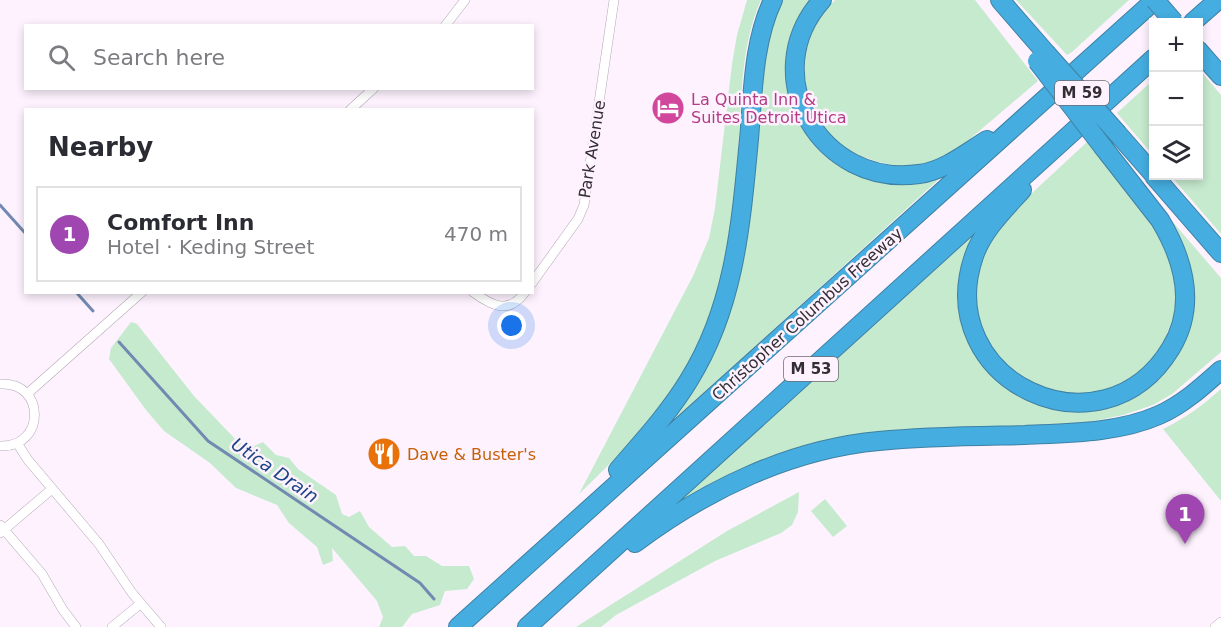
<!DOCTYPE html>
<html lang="en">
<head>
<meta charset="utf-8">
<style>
  :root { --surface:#fff; --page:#f2f2f3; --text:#2b2b33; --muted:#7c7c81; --line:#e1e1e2; --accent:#a046b1 }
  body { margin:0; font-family:"DejaVu Sans",sans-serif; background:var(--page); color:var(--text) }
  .controls { position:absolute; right:18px; top:18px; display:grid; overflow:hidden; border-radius:0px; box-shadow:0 3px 9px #0003 }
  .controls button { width:54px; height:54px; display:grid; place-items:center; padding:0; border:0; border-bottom:2px solid var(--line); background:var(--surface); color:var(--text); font:30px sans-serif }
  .you { position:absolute; left:512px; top:326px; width:21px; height:21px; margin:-15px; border:4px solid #fff; border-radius:50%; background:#1a73e8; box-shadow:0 0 0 9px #1a73e833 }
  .badge { display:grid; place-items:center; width:39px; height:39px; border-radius:50%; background:var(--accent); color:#fff; font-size:20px; font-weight:700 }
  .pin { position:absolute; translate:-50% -50px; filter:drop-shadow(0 2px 3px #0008) }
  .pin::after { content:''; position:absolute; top:32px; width:21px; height:18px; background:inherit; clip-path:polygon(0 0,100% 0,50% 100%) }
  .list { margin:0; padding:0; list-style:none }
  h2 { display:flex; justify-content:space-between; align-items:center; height:78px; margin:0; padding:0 24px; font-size:26px }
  h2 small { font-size:20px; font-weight:400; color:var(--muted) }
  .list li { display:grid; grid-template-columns:39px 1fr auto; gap:18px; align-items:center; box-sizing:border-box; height:96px; margin:0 12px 12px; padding:0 12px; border:2px solid var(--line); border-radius:0px }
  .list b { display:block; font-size:22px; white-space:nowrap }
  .list p { margin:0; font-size:20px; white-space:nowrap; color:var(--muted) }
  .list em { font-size:20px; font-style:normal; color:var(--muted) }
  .icon { flex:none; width:33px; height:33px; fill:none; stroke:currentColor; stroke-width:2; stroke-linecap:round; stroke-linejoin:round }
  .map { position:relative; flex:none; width:1221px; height:627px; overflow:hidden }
  .search { position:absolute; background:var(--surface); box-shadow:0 3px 9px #0003; left:24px; top:24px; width:510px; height:66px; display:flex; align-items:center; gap:15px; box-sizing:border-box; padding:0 21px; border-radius:0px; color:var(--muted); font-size:22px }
  .panel { position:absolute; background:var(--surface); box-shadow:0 3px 9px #0003; left:24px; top:108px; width:510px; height:186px; border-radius:0px }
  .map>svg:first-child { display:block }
  .green { fill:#c6eace }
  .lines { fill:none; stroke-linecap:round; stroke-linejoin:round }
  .stream { stroke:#7389b1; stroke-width:3 }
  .street-casing { stroke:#b4a7b6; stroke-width:10 }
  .highway-casing { stroke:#3f81a3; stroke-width:20 }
  .street { stroke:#fff; stroke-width:9 }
  .highway { stroke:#45addf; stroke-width:18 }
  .highway-bridge-casing { stroke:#3f81a3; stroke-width:20; stroke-linecap:butt }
  .highway-bridge { stroke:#45addf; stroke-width:18 }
  .labels { text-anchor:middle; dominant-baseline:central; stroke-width:5; stroke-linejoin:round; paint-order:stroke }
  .shield { fill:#fdf2fe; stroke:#706971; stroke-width:1.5 }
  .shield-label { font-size:15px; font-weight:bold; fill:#332e34 }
  .hotel-label { font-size:16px; fill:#b23c85; stroke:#fdf2fe; text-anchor:start }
  .street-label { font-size:16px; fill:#332e34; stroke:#fdf2fe }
  .food-label { font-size:16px; fill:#c56008; stroke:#fdf2fe; text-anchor:start }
  .water-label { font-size:18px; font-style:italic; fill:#1d4585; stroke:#fdf2fe }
</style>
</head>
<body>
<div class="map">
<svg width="1221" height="627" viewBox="0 0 1221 627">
  <rect width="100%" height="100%" fill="#fdf2fe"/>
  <path class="green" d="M 747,0 L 761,0 C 740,46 742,102 738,152 C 734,197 731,243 719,287 C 717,295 716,305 713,313 C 686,389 635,440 579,494 L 693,276 L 709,238 L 715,208 L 732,64 L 737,35 Z
    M 783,0 L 811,0 C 762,55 788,150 857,175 C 882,184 907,179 934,177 L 937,181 L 675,419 L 673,416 L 705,368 L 768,44 L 776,15 Z
    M 835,0 L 975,0 L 1038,81 L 964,144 C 955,151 944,159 933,163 C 920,168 897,167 883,163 C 867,159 851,153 838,142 C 795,106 794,37 835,0 Z
    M 1016,0 L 1129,0 L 1072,52 L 1067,55 Z
    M 1199,69 L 1221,95 L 1221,234 L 1171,176 L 1198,176 Z
    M 1153,80 L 1153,155 L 1117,113 Z
    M 1087,142 L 1155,228 L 1163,241 L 1174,271 L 1176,285 L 1176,300 L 1174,315 L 1165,339 L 1158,351 L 1140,373 L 1102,392 L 1075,395 L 1046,391 L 1010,370 L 985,337 L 976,309 L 976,280 L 985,251 L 992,237 L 1018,206 Z
    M 1166,214 L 1221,278 L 1221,352 L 1172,394 L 1153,405 L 1123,415 L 1084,423 L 889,433 L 685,501 L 682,498 L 977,232 L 966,263 L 993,372 L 1104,406 L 1185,330 Z
    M 131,322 L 137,324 L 194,396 L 239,443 L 254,446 L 263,442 L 276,455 L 289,458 L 298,469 L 336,495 L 342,514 L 349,517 L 360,511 L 369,527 L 392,547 L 405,546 L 414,556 L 426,556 L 442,566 L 469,566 L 474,579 L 467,589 L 445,591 L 440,605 L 412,614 L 402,627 L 379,627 L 383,617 L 377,601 L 332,548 L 333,561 L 323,565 L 317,547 L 289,523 L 277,505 L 236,488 L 210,463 L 164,431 L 146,410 L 109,359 L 111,348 Z
    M 1221,389 L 1221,501 L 1163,429 C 1186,418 1203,405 1221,389 Z
    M 799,492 L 798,512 L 792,525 L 781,533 L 715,561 L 616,615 L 601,627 L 576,627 L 727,531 Z
    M 825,499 L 847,526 L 833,537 L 811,511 Z"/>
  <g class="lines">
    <path class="stream" d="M 0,205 L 26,234
      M 76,292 L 93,311
      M 119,342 L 208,441 L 420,583 L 434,599"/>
    <defs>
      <path id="street" d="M 445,26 L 465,0
        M 350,110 L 374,88
        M 532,283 L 578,219 L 584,205 L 614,0
        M 473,292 C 492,306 509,315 525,292
        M 0,384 C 46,381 46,448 0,446
        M 27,394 L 142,292
        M 17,443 L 28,460 L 99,544 L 132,593 L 161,627
        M 0,525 L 42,574 L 63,610 L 76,627
        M 0,533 L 52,489
        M 112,627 L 140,604
        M 1215,627 L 1221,622"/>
      <path id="highway" d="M 822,0 C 755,75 821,188 919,174 C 944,171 966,153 987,140
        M 1000,0 L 1046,53
        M 1193,22 L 1218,0
        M 1198,50 L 1221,76
        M 1118,134 L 1154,175
        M 1154,176 L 1221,253
        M 1022,190 C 1004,210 983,230 974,256 C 931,381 1102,462 1171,348 C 1197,305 1184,260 1160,220 L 1103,147
        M 618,470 C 643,441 669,413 689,380 C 735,306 741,223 749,139 C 753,93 753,42 773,0
        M 635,543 C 706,490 790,449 879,441 C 928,436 976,436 1025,435 C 1067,433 1119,433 1159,415 C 1182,405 1202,387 1221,370
        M 458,627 L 1155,0
        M 527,627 L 1154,58"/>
    </defs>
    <use href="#street" class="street-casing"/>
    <use href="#highway" class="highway-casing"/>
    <use href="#street" class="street"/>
    <use href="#highway" class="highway"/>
    <defs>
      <path id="highway-bridge" d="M 1155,0 L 1174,22
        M 1046,53 L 1118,134
        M 1037,61 L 1103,147"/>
    </defs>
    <use href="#highway-bridge" class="highway-bridge-casing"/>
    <use href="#highway-bridge" class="highway-bridge"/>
  </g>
  <defs>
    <symbol id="hotel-disc" viewBox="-11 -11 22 22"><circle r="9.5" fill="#d1479c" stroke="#fdf2fe"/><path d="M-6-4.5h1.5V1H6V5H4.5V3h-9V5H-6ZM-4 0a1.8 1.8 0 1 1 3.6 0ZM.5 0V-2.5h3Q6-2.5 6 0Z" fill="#fff"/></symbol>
    <symbol id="restaurant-disc" viewBox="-11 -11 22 22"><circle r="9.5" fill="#e8710a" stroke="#fdf2fe"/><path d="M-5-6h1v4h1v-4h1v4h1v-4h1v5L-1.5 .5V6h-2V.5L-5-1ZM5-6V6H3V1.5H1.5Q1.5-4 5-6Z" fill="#fff"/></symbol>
  </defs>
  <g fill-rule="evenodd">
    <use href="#hotel-disc" x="649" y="89" width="38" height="38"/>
    <use href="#restaurant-disc" x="365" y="435" width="38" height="38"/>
  </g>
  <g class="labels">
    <g class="shield">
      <rect x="1055" y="81" width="54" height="24" rx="4.5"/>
      <rect x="784" y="357" width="54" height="24" rx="4.5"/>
    </g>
    <g class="shield-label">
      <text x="1082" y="93">M 59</text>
      <text x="811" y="369">M 53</text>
    </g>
    <g class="hotel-label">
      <text x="691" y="99">La Quinta Inn &amp;<tspan x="691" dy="18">Suites Detroit Utica</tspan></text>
    </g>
    <g class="street-label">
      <text transform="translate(592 149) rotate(-81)">Park Avenue</text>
      <text transform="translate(807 314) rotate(-42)">Christopher Columbus Freeway</text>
    </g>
    <g class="food-label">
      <text x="407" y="454">Dave &amp; Buster's</text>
    </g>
    <g class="water-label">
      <text transform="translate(275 470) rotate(34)">Utica Drain</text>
    </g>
  </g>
</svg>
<div class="controls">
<button>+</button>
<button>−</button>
<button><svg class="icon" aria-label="layers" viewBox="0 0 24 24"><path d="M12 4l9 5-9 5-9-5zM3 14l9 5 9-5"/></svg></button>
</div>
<div class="you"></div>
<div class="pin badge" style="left:1185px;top:544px">1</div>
<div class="search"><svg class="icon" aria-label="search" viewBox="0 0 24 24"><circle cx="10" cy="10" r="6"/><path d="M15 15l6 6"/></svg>Search here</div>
<section class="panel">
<h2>Nearby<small></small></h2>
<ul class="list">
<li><span class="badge">1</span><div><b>Comfort Inn</b><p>Hotel · Keding Street</p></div><em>470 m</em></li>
</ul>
</section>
</div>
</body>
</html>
